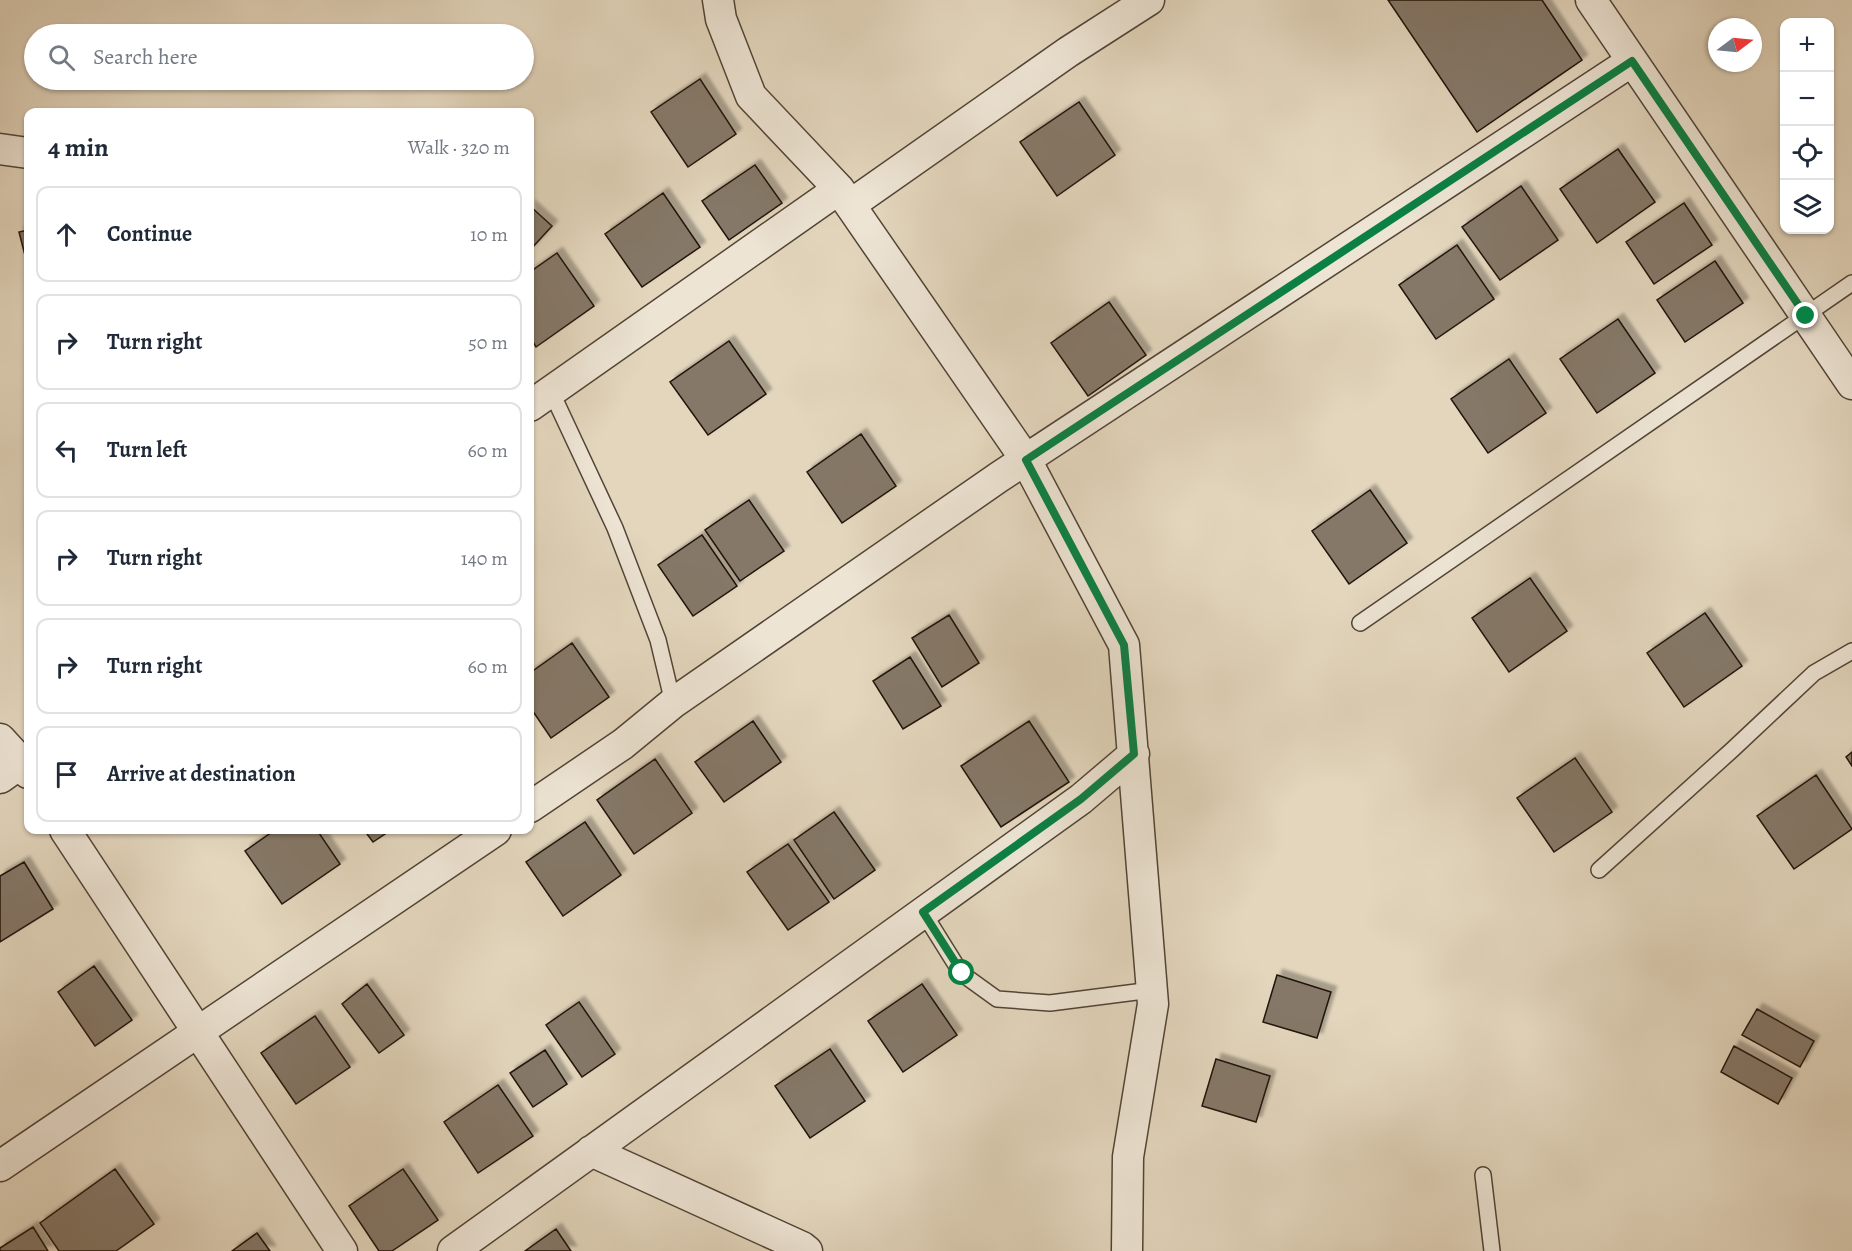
<!DOCTYPE html>
<html lang="en">
<head>
<meta charset="utf-8">
<style>
  :root { --surface:#fff; --page:#f6f6f7; --text:#1f2937; --muted:#747a83; --line:#e0e1e3 }
  body { margin:0; font-family:Alegreya,serif; background:var(--page); color:var(--text) }
  .controls { position:absolute; right:18px; top:18px; display:grid; overflow:hidden; border-radius:12px; box-shadow:0 2px 4px #0004 }
  .controls button { width:54px; height:54px; display:grid; place-items:center; padding:0; border:0; border-bottom:2px solid var(--line); background:var(--surface); color:var(--text); font:30px sans-serif }
  .compass { position:absolute; left:1708px; top:18px; width:54px; height:54px; border-radius:50%; background:var(--surface); box-shadow:0 2px 4px #0004; rotate:74deg }
  .stop { position:absolute; width:18px; height:18px; margin:-14px; border:4px solid #0b8043; border-radius:50%; background:#fff }
  .stop.end { background:#0b8043; border-color:#fff; box-shadow:0 2px 6px #0008 }
  .list { margin:0; padding:0; list-style:none }
  h2 { display:flex; justify-content:space-between; align-items:center; height:78px; margin:0; padding:0 24px; font-size:26px }
  h2 small { font-size:20px; font-weight:400; color:var(--muted) }
  .list li { display:grid; grid-template-columns:39px 1fr auto; gap:18px; align-items:center; box-sizing:border-box; height:96px; margin:0 12px 12px; padding:0 12px; border:2px solid var(--line); border-radius:12px }
  .list b { display:block; font-size:22px; white-space:nowrap }
  .list em { font-size:20px; font-style:normal; color:var(--muted) }
  .icon { flex:none; width:33px; height:33px; fill:none; stroke:currentColor; stroke-width:2; stroke-linecap:round; stroke-linejoin:round }
  .map { position:relative; flex:none; width:1852px; height:1251px; overflow:hidden }
  .search { position:absolute; background:var(--surface); box-shadow:0 2px 4px #0004; left:24px; top:24px; width:510px; height:66px; display:flex; align-items:center; gap:15px; box-sizing:border-box; padding:0 21px; border-radius:33px; color:var(--muted); font-size:22px }
  .panel { position:absolute; background:var(--surface); box-shadow:0 2px 4px #0004; left:24px; top:108px; width:510px; height:726px; border-radius:12px }
  .map>svg:first-child { display:block }
  .building { fill:#857867; stroke:#201309; stroke-width:1.5; filter:url(#shadow) }
  .lines { fill:none; stroke-linecap:round; stroke-linejoin:round }
  .service-casing { stroke:#514436; stroke-width:18 }
  .minor-casing { stroke:#514436; stroke-width:33 }
  .service { stroke:#ede4d4; stroke-width:15 }
  .minor { stroke:#ede4d4; stroke-width:30 }
  .route { stroke:#0b8043; stroke-width:8 }
</style>
</head>
<body>
<div class="map">
<svg width="1852" height="1251" viewBox="0 0 1852 1251">
  <defs>
    <filter id="shadow"><feDropShadow dx="5.5" dy="-5.5" stdDeviation="1.5" flood-color="#0004"/></filter>
  </defs>
  <rect width="100%" height="100%" fill="#e3d6bd"/>
  <filter id="stains"><feTurbulence type="fractalNoise" baseFrequency=".00333" numOctaves="4"/><feColorMatrix values="0 0 0 0 .2 0 0 0 0 .09 0 0 0 0 .02 0 0 0 .5 -.17"/></filter>
  <radialGradient id="worn" r=".72"><stop offset=".6" stop-color="#630" stop-opacity="0"/><stop offset="1" stop-color="#630" stop-opacity=".3"/></radialGradient>
  <path class="building" d="M 1388,0 L 1542,0 L 1582,60 L 1477,132 Z
    M 700,79 L 736,134 L 688,167 L 651,112 Z
    M 1079,102 L 1115,155 L 1057,196 L 1020,142 Z
    M 1618,149 L 1655,202 L 1597,243 L 1560,189 Z
    M 755,165 L 782,203 L 729,240 L 702,201 Z
    M 1521,186 L 1558,240 L 1500,280 L 1462,227 Z
    M 663,193 L 700,247 L 642,287 L 605,234 Z
    M 1684,203 L 1712,245 L 1654,284 L 1626,242 Z
    M 530,206 L 552,226 L 530,250 Z
    M 28,230 L 28,267 L 19,232 Z
    M 1457,245 L 1494,299 L 1436,339 L 1399,285 Z
    M 557,253 L 594,306 L 536,347 L 530,337 L 530,272 Z
    M 1715,261 L 1743,303 L 1685,342 L 1657,300 Z
    M 1109,302 L 1146,355 L 1088,396 L 1051,343 Z
    M 1618,319 L 1655,373 L 1597,413 L 1560,359 Z
    M 729,341 L 766,394 L 708,435 L 670,382 Z
    M 1509,359 L 1546,413 L 1488,453 L 1451,399 Z
    M 861,434 L 896,486 L 842,523 L 807,472 Z
    M 1370,490 L 1407,543 L 1349,584 L 1312,531 Z
    M 749,500 L 784,551 L 740,581 L 705,530 Z
    M 702,535 L 737,586 L 693,616 L 658,565 Z
    M 1530,578 L 1567,631 L 1509,672 L 1472,618 Z
    M 1705,613 L 1742,666 L 1684,707 L 1647,653 Z
    M 949,615 L 979,663 L 942,687 L 912,638 Z
    M 572,643 L 609,697 L 551,738 L 530,707 L 530,673 Z
    M 910,657 L 941,706 L 903,729 L 873,681 Z
    M 753,721 L 781,762 L 724,802 L 695,762 Z
    M 1029,721 L 1069,782 L 1001,827 L 961,766 Z
    M 1852,752 L 1852,766 L 1846,757 Z
    M 1575,758 L 1612,812 L 1554,852 L 1517,798 Z
    M 655,759 L 692,813 L 634,854 L 597,800 Z
    M 1816,775 L 1852,829 L 1794,869 L 1757,816 Z
    M 834,812 L 875,870 L 834,899 L 794,840 Z
    M 585,822 L 621,875 L 563,916 L 526,862 Z
    M 275,830 L 317,830 L 340,864 L 282,904 L 245,851 Z
    M 364,830 L 391,830 L 373,842 Z
    M 788,844 L 829,902 L 788,930 L 747,872 Z
    M 24,862 L 53,909 L 0,942 L 0,876 Z
    M 94,966 L 132,1020 L 95,1046 L 58,992 Z
    M 1277,975 L 1331,992 L 1317,1038 L 1263,1022 Z
    M 367,984 L 404,1035 L 379,1053 L 342,1004 Z
    M 922,984 L 957,1035 L 903,1072 L 868,1021 Z
    M 579,1002 L 615,1054 L 582,1077 L 546,1025 Z
    M 1757,1009 L 1814,1041 L 1800,1067 L 1742,1035 Z
    M 315,1016 L 350,1067 L 296,1104 L 261,1053 Z
    M 1734,1046 L 1792,1078 L 1778,1104 L 1721,1072 Z
    M 830,1049 L 865,1101 L 810,1138 L 775,1086 Z
    M 545,1050 L 567,1084 L 533,1107 L 510,1073 Z
    M 1216,1059 L 1270,1076 L 1256,1122 L 1202,1106 Z
    M 498,1085 L 533,1136 L 478,1173 L 444,1122 Z
    M 115,1169 L 154,1224 L 116,1251 L 59,1251 L 40,1223 Z
    M 403,1169 L 438,1220 L 392,1251 L 379,1251 L 349,1206 Z
    M 33,1227 L 48,1251 L 0,1251 L 0,1248 Z
    M 556,1229 L 571,1251 L 525,1251 Z
    M 257,1233 L 270,1251 L 232,1251 Z"/>
  <g class="lines">
    <defs>
      <path id="service" d="M 551,391 L 615,528 L 658,640 L 673,703
        M 1360,623 L 1852,283
        M 1599,870 L 1732,750 L 1814,673 L 1852,651
        M 923,912 L 961,973 L 997,999 L 1050,1003 L 1152,990
        M 1483,1175 L 1492,1251"/>
      <path id="minor" d="M 718,0 L 721,19 L 751,96 L 839,189
        M 1591,0 L 1852,384
        M 0,149 L 28,153
        M 850,205 L 1068,52 L 1149,0
        M 530,406 L 839,189 L 850,205 L 1026,460 L 1124,645 L 1153,1004 L 1128,1157 L 1127,1251
        M 0,739 L 22,763 L 28,773
        M 0,778 L 28,758
        M 530,807 L 623,744 L 673,703 L 999,477 L 1632,61
        M 65,830 L 342,1251
        M 591,1151 L 802,1247 L 807,1251
        M 0,1166 L 496,830
        M 453,1251 L 1081,799 L 1134,754"/>
    </defs>
    <use href="#service" class="service-casing"/>
    <use href="#minor" class="minor-casing"/>
    <use href="#service" class="service"/>
    <use href="#minor" class="minor"/>
  </g>
  <g class="lines">
    <path class="route" d="M 962,973 L 923,912 L 1081,799 L 1134,754 L 1124,645 L 1026,460 L 1632,61 L 1806,316"/>
  </g>
  <rect width="100%" height="100%" filter="url(#stains)"/>
  <rect width="100%" height="100%" fill="url(#worn)"/>
</svg>
<div class="controls">
<button>+</button>
<button>−</button>
<button><svg class="icon" aria-label="locate" viewBox="0 0 24 24"><circle cx="12" cy="12" r="6"/><path d="M12 2v4M12 18v4M2 12h4M18 12h4"/></svg></button>
<button><svg class="icon" aria-label="layers" viewBox="0 0 24 24"><path d="M12 4l9 5-9 5-9-5zM3 14l9 5 9-5"/></svg></button>
</div>
<svg class="compass" viewBox="-18 -18 36 36"><path d="M0-13l5 13h-10z" fill="#e53935"/><path d="M0 13l5-13h-10z" fill="#747a83"/></svg>
<div class="stop" style="left:962px;top:973px"></div>
<div class="stop end" style="left:1806px;top:316px"></div>
<div class="search"><svg class="icon" aria-label="search" viewBox="0 0 24 24"><circle cx="10" cy="10" r="6"/><path d="M15 15l6 6"/></svg>Search here</div>
<section class="panel">
<h2>4 min<small>Walk · 320 m</small></h2>
<ul class="list">
<li><svg class="icon" aria-label="ahead" viewBox="0 0 24 24"><path d="M12 20V5M6 11l6-6 6 6"/></svg><div><b>Continue</b></div><em>10 m</em></li>
<li><svg class="icon" aria-label="right" viewBox="0 0 24 24"><path d="M7 20v-9h11M14 6l5 5-5 5"/></svg><div><b>Turn right</b></div><em>50 m</em></li>
<li><svg class="icon" aria-label="left" viewBox="0 0 24 24"><path d="M17 20v-9H6M10 6l-5 5 5 5"/></svg><div><b>Turn left</b></div><em>60 m</em></li>
<li><svg class="icon" aria-label="right" viewBox="0 0 24 24"><path d="M7 20v-9h11M14 6l5 5-5 5"/></svg><div><b>Turn right</b></div><em>140 m</em></li>
<li><svg class="icon" aria-label="right" viewBox="0 0 24 24"><path d="M7 20v-9h11M14 6l5 5-5 5"/></svg><div><b>Turn right</b></div><em>60 m</em></li>
<li><svg class="icon" aria-label="arrive" viewBox="0 0 24 24"><path d="M6 21V4h12l-3 4 3 4H6"/></svg><div><b>Arrive at destination</b></div></li>
</ul>
</section>
</div>
</body>
</html>
